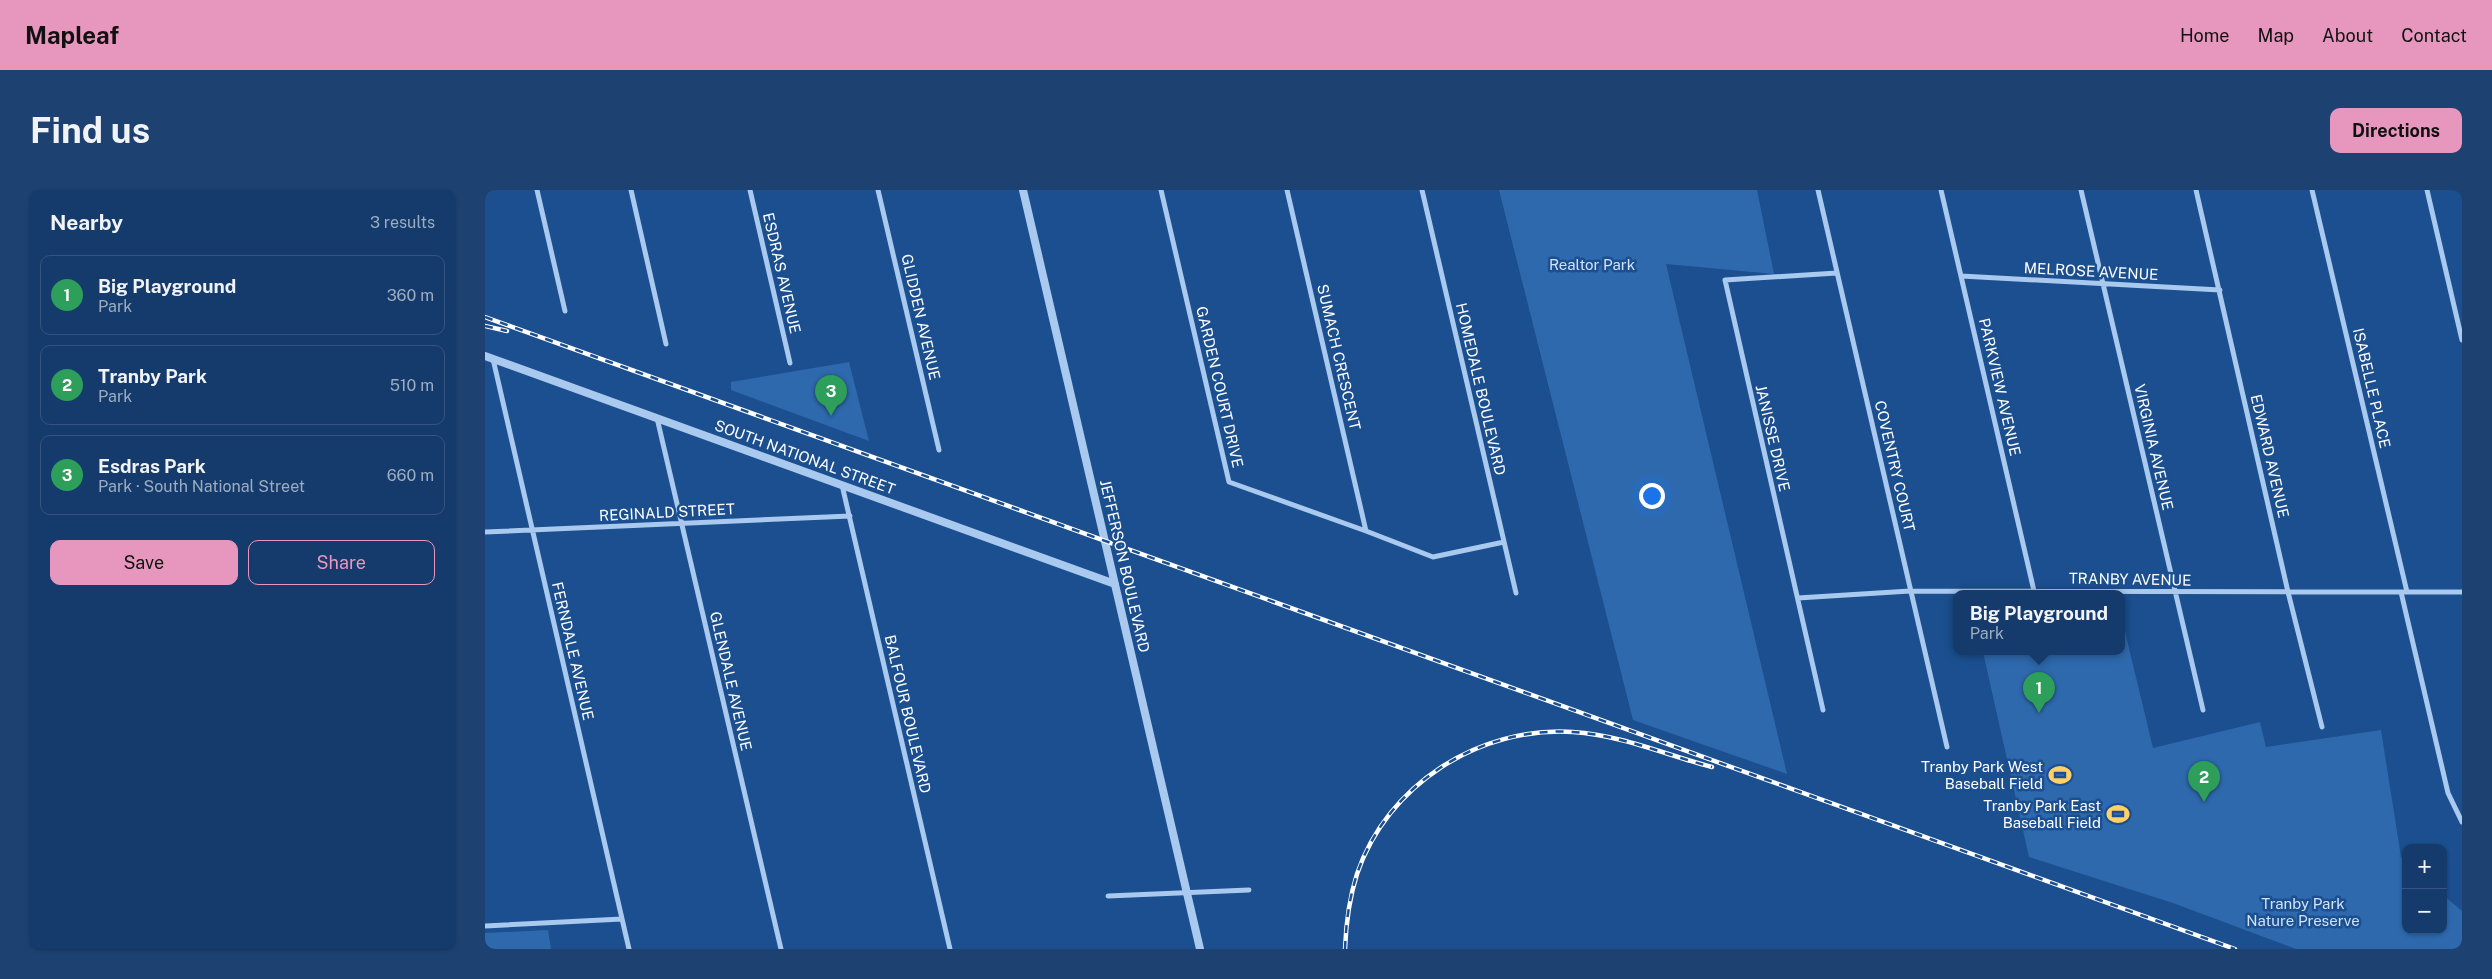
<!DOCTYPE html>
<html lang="en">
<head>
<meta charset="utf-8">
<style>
  :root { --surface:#143b6b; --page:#1d4271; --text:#f1f3f6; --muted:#9dadc1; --line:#33557e; --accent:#e797bd }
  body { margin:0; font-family:"Public Sans",sans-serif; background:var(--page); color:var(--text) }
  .controls { position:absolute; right:15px; bottom:15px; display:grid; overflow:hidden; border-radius:10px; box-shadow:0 1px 4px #0004 }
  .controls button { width:45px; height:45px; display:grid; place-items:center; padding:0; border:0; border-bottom:1px solid var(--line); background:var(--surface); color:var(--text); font:25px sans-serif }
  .you { position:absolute; left:1166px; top:305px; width:18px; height:18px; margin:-12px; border:4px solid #fff; border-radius:50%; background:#1a73e8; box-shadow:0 0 0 8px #1a73e833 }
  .badge { display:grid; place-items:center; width:32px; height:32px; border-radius:50%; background:var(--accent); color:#fff; font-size:16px; font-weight:700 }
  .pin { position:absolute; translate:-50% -41px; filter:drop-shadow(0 1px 2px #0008) }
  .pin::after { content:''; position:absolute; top:26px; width:18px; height:15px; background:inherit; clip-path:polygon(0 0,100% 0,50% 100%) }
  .popup { position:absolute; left:1468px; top:400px; width:172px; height:65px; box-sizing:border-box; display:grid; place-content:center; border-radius:10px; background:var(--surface); filter:drop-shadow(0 1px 4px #0005); font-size:16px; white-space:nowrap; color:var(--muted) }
  .popup b { font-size:19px; color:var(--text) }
  .popup::after { content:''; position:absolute; left:50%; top:100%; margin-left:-10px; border:10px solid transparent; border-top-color:var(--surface) }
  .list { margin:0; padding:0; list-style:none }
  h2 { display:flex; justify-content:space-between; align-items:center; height:65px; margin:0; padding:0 20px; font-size:21px }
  h2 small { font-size:16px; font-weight:400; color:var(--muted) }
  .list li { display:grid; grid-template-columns:32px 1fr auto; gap:15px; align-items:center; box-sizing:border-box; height:80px; margin:0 10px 10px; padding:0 10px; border:1px solid var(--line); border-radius:10px }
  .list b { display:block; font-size:19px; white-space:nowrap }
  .list p { margin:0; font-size:16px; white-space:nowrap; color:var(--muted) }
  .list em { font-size:16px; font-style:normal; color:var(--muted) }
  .actions { display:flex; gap:10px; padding:15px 20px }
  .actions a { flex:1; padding:11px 0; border:1px solid var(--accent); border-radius:10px; text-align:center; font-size:18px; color:var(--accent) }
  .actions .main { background:var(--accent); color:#111 }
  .map { position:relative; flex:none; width:1977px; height:759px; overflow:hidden; border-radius:10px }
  header { display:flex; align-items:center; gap:30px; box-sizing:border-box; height:70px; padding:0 25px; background:var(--accent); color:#111 }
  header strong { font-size:24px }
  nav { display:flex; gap:28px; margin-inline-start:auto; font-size:18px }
  .intro { display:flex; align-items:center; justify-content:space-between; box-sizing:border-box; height:120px; padding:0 30px }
  h1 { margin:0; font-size:35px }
  .button { padding:12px 22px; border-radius:10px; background:var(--accent); color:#111; font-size:18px; font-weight:700 }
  main { display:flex; gap:30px; padding:0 30px }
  aside { flex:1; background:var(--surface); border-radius:10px; box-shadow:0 1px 4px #0004 }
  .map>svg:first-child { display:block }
  .green { fill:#2e69ad }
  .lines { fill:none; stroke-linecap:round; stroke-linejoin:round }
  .minor { stroke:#a9c9ee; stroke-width:5 }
  .tertiary { stroke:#a9c9ee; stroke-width:8 }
  .rail-casing { stroke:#fff; stroke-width:4.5 }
  .rail { stroke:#1b4f8f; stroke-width:2.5; stroke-dasharray:8; stroke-linecap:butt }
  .labels { text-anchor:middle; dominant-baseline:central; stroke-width:5; stroke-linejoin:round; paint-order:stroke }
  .park-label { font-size:15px; fill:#cfe3fa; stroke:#1b4f8f }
  .street-label { font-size:15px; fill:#fff; stroke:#1b4f8f }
  .poi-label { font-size:15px; fill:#fff; stroke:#1b4f8f; text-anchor:end }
</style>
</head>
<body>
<header>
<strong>Mapleaf</strong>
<nav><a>Home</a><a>Map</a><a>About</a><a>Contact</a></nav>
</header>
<div class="intro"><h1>Find us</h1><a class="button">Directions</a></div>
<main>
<aside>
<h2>Nearby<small>3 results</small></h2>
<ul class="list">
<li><span class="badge" style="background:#2e9e5b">1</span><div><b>Big Playground</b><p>Park</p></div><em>360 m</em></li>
<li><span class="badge" style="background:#2e9e5b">2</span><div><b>Tranby Park</b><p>Park</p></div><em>510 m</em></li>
<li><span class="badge" style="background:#2e9e5b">3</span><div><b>Esdras Park</b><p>Park · South National Street</p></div><em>660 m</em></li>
</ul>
<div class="actions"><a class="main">Save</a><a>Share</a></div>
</aside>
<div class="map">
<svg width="1977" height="759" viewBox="0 0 1977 759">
  <rect width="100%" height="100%" fill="#1b4f8f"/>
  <path class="green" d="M 1014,0 L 1272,0 L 1289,84 L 1181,74 L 1302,584 L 1148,530 Z
    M 364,172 L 384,251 L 246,200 L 246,192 Z
    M 1637,429 L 1668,558 L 1775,532 L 1781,557 L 1896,540 L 1916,667 L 1921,672 L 1921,740 L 1958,740 L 1958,705 L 1977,721 L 1977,759 L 1811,759 L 1688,713 L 1544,667 L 1498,462 L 1636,462 Z
    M 63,740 L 66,759 L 0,759 L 0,743 Z"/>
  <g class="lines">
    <path class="minor" d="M 52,0 L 80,121
      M 146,0 L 181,154
      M 265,0 L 305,173
      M 393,0 L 454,260
      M 676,0 L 744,292 L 881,341 L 948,367 L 1019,352
      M 802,0 L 881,341
      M 937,0 L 1031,403
      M 1333,0 L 1462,557
      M 1456,0 L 1549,401
      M 1596,0 L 1718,520
      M 1711,0 L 1803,402 L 1837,537
      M 1827,0 L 1922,402
      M 1942,0 L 1977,150
      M 1476,86 L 1735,100
      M 8,169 L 144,759
      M 172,228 L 296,759
      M 357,295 L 465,759
      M 0,342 L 365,326
      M 1916,402 L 1963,603 L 1977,632
      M 1313,408 L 1425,401 L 1977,402
      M 1338,520 L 1240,90 L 1352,83
      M 623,706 L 764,700
      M 0,736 L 137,729"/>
    <path class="tertiary" d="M 538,0 L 715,759
      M 0,166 L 630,394"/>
    <defs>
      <path id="rail" d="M 0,127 L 1750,759
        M 0,136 L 22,141
        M 860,759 C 861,733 864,709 872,684 C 902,595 994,536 1088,542 C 1136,545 1181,565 1227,577"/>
    </defs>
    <use href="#rail" class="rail-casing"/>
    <use href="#rail" class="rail"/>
  </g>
  <defs>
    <symbol id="stadium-bare" viewBox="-9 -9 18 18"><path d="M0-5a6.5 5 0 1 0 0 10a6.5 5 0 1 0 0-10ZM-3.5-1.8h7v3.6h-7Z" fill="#ffd166" stroke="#1b4f8f" stroke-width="2.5" paint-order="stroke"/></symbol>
  </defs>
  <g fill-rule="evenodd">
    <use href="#stadium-bare" x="1559" y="569" width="32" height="32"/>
    <use href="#stadium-bare" x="1617" y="608" width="32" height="32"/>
  </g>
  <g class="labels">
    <g class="park-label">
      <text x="1107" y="74">Realtor Park</text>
      <text x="1818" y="713">Tranby Park<tspan x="1818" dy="17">Nature Preserve</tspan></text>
    </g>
    <g class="street-label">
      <text transform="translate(1606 81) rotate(3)">MELROSE AVENUE</text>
      <text transform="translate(297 83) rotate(77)">ESDRAS AVENUE</text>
      <text transform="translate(436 127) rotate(77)">GLIDDEN AVENUE</text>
      <text transform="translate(854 167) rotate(77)">SUMACH CRESCENT</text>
      <text transform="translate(735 197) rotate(77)">GARDEN COURT DRIVE</text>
      <text transform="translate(1515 197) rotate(77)">PARKVIEW AVENUE</text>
      <text transform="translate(1887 198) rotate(77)">ISABELLE PLACE</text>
      <text transform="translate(996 199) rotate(77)">HOMEDALE BOULEVARD</text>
      <text transform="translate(1288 248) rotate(77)">JANISSE DRIVE</text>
      <text transform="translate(1669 257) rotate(77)">VIRGINIA AVENUE</text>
      <text transform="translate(1785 266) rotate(77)">EDWARD AVENUE</text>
      <text transform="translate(320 267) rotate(20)">SOUTH NATIONAL STREET</text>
      <text transform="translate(1410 276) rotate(77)">COVENTRY COURT</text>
      <text transform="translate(182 322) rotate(-3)">REGINALD STREET</text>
      <text transform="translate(640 376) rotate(77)">JEFFERSON BOULEVARD</text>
      <text transform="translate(1645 389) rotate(1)">TRANBY AVENUE</text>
      <text transform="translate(88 461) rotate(77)">FERNDALE AVENUE</text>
      <text transform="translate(246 491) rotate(77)">GLENDALE AVENUE</text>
      <text transform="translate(423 524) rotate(77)">BALFOUR BOULEVARD</text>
    </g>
    <g class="poi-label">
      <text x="1558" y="576">Tranby Park West<tspan x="1558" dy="17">Baseball Field</tspan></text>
      <text x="1616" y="615">Tranby Park East<tspan x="1616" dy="17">Baseball Field</tspan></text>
    </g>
  </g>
</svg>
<div class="controls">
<button>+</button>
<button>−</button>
</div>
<div class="you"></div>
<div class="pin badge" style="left:1554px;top:523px;background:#2e9e5b">1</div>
<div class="popup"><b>Big Playground</b>Park</div>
<div class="pin badge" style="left:1719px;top:612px;background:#2e9e5b">2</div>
<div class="pin badge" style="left:346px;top:226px;background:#2e9e5b">3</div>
</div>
</main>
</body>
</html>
